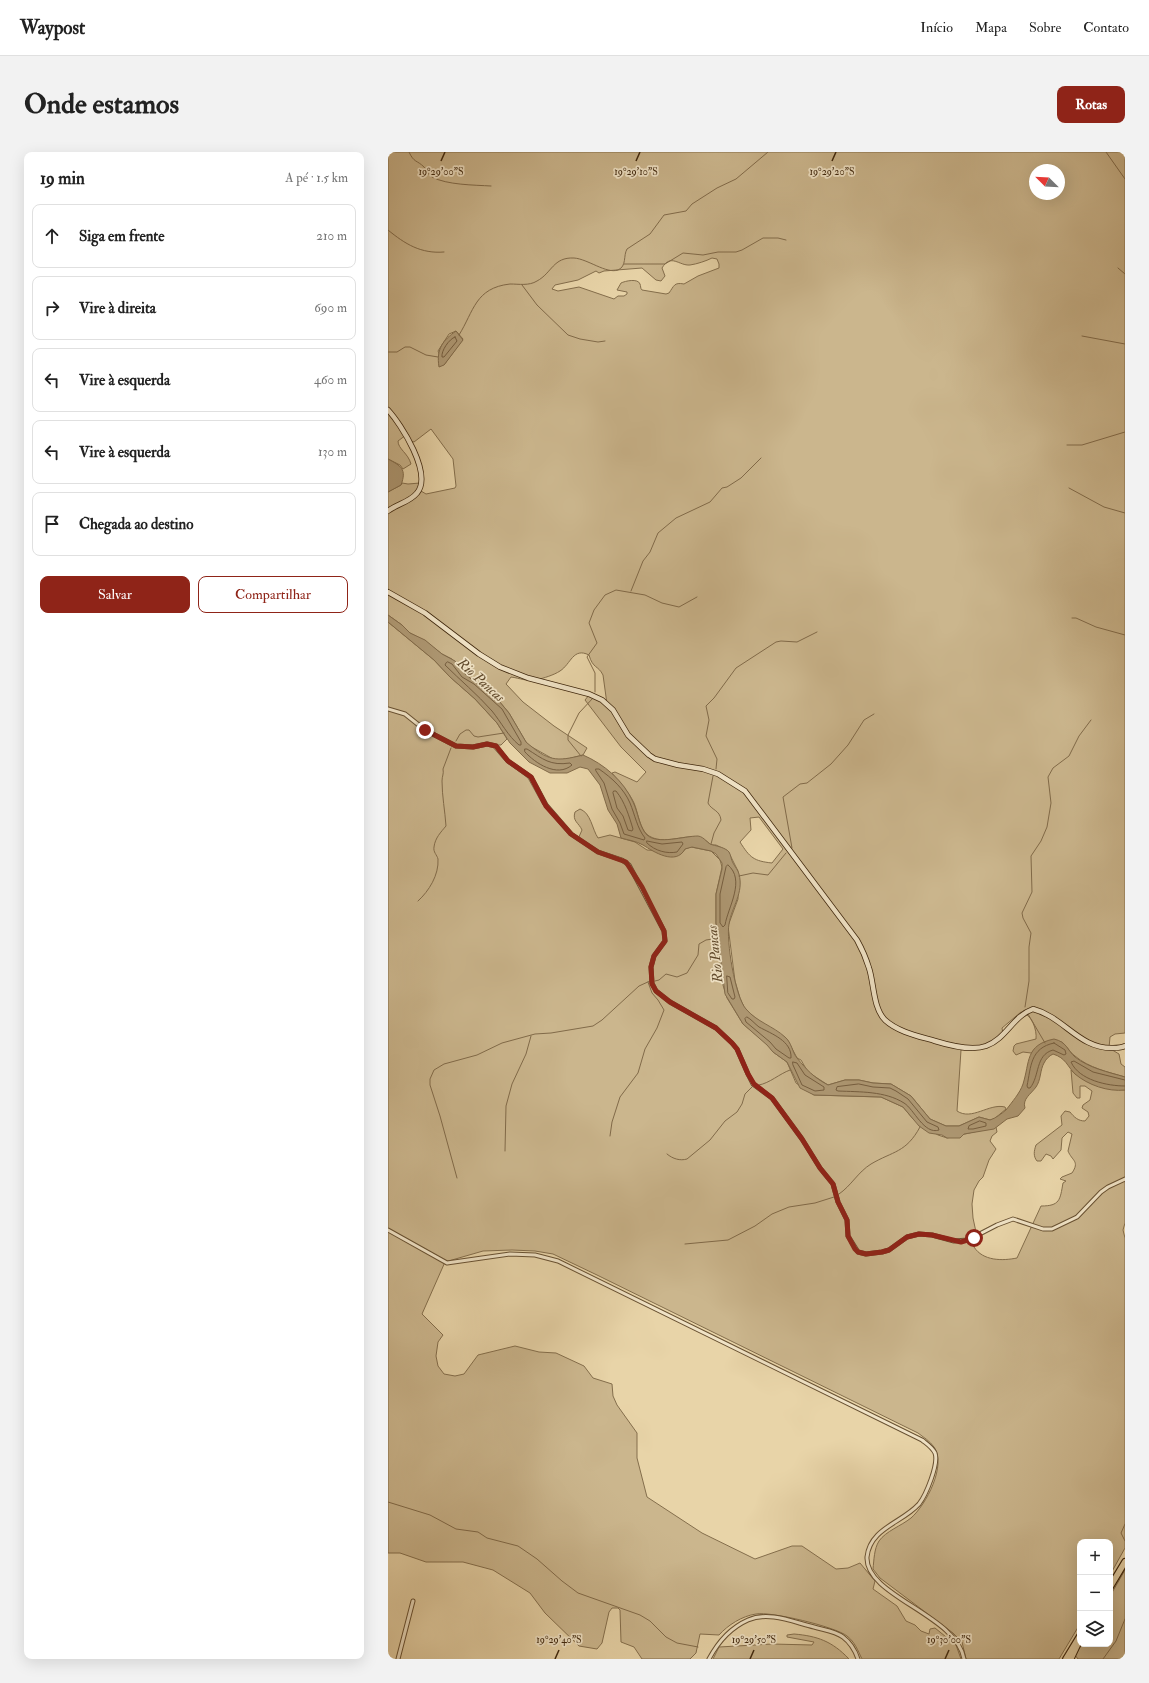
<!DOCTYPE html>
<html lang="pt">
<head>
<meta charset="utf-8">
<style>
  :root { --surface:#fff; --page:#f2f2f2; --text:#222; --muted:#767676; --line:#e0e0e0; --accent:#8f2418 }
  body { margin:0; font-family:"IM FELL Double Pica",serif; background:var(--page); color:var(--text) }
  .controls { position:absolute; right:12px; bottom:12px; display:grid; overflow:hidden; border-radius:8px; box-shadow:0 4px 16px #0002 }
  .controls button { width:36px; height:36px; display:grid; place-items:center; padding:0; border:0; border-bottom:1px solid var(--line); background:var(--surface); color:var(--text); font:20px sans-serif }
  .compass { position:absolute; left:641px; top:12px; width:36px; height:36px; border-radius:50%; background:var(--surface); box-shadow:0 4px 16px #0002; rotate:294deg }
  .stop { position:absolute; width:12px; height:12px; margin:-9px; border:3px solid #8f2418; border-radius:50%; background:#fff }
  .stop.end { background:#8f2418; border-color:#fff; box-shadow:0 1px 4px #0008 }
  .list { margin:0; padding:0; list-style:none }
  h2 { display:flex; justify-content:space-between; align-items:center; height:52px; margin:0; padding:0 16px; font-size:17px }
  h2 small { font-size:13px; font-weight:400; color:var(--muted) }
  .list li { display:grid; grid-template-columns:26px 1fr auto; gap:12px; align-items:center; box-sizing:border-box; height:64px; margin:0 8px 8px; padding:0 8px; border:1px solid var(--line); border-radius:8px }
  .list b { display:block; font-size:15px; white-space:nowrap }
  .list em { font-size:13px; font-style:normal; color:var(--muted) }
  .actions { display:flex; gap:8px; padding:12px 16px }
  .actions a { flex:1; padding:9px 0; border:1px solid var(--accent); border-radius:8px; text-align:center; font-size:14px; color:var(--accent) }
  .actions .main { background:var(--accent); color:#fff }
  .icon { flex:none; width:22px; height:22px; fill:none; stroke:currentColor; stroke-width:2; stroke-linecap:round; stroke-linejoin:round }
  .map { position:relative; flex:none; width:737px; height:1507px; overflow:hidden; border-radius:8px }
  header { display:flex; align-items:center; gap:24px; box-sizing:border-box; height:56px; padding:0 20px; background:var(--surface); border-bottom:1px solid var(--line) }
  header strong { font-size:19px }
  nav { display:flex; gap:22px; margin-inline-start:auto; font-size:14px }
  .intro { display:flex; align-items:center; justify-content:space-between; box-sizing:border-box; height:96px; padding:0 24px }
  h1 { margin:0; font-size:28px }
  .button { padding:10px 18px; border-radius:8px; background:var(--accent); color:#fff; font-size:14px; font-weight:700 }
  main { display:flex; gap:24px; padding:0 24px }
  aside { flex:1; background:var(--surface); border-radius:8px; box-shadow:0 4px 16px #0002 }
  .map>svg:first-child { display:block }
  .green { fill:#cbb68d; stroke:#846e4c; fill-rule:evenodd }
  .water { fill:#ae9873; stroke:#816a49 }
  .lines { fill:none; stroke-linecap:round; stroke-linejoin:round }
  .shore { stroke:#765e3f; stroke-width:1 }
  .stream { stroke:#816a49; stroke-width:1 }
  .street-casing { stroke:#685132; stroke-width:5 }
  .secondary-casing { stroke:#3d250b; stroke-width:6 }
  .primary-casing { stroke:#3d250b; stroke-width:7 }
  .highway-casing { stroke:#3d250b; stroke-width:8 }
  .street { stroke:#f0e3c6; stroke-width:3 }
  .secondary { stroke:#f0e3c6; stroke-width:4.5 }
  .primary { stroke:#e8d4a8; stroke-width:5 }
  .highway { stroke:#e8d4a8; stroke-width:5.5 }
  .route { stroke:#8f2418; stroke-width:5 }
  .ticks { fill:none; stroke:#3d250b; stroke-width:1.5 }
  .labels { text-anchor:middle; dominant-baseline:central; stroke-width:3.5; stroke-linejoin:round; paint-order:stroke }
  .water-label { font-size:14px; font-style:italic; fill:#5f482a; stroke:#f0e3c6 }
  .ticks-label { font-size:10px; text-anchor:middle; fill:#3d250b; stroke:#f0e3c6; stroke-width:3.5; stroke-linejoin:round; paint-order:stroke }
</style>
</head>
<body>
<header>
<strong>Waypost</strong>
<nav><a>Início</a><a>Mapa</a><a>Sobre</a><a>Contato</a></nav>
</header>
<div class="intro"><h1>Onde estamos</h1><a class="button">Rotas</a></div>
<main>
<aside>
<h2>19 min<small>A pé · 1.5 km</small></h2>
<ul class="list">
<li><svg class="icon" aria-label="ahead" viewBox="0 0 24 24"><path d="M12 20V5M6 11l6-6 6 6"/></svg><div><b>Siga em frente</b></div><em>210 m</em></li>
<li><svg class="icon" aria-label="right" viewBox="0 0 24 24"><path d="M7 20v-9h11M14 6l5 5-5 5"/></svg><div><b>Vire à direita</b></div><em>690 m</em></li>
<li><svg class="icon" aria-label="left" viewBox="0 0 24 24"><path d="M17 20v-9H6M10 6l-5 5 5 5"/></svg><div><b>Vire à esquerda</b></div><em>460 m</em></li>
<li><svg class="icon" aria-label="left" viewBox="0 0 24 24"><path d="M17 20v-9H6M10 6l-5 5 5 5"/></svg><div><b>Vire à esquerda</b></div><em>130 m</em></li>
<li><svg class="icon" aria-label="arrive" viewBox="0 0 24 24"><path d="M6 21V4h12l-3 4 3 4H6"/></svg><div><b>Chegada ao destino</b></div></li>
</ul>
<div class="actions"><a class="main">Salvar</a><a>Compartilhar</a></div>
</aside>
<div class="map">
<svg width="737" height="1507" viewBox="0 0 737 1507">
  <rect width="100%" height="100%" fill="#e8d4a8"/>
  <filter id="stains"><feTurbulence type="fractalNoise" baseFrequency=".005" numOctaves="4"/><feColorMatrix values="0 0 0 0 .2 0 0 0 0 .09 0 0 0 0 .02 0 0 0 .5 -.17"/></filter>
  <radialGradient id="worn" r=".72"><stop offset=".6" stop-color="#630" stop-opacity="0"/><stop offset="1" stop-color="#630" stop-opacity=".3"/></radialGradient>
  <path class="green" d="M 0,0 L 737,0 L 737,881 L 727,882 L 722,885 L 721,896 L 731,902 L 733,912 L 737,915 L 737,925 C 720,920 701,916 687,904 C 682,901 679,894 674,890 L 657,890 L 643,901 L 635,900 L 628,903 L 625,899 L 626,894 L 628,892 L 648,887 C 649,878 644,862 633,860 L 614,876 L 615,882 L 598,894 L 573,898 L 569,959 C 584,969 601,951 617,955 L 618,957 L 606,967 L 602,968 L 591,965 L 571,974 L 558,974 L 542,967 L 523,944 L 503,932 L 485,931 L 471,928 L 457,928 L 440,933 L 420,920 L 413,908 L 409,906 L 399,887 L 372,870 L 357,857 L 352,846 L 347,829 L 340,774 L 350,747 L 350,719 L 340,699 L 328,693 L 323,693 C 306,674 281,696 261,684 C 252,679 250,660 246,651 C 241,640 231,630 224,621 L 227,620 L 249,630 L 258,620 L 233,595 L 197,548 L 201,543 L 219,552 L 215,523 C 210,513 205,517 201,503 C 185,495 183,512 172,519 C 166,523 156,526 148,528 C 141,530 131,526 123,525 L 118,532 L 135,550 L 166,574 L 199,596 L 195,603 L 179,607 L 167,608 L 142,594 L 138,590 L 121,561 L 111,549 L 77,522 L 64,507 L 54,502 L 37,489 L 22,481 L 14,473 L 0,463 L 0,340 L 13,333 L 14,331 L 20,332 L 32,331 L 33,339 L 38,342 L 67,336 L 68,334 L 65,307 L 43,277 L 26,290 L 22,289 L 18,283 L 10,289 C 10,297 20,301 23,312 L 15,317 L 12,313 L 0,307 ZM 647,18 L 671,18 L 671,42 L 647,42 ZM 324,106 L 329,107 L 331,112 L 331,116 L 310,124 L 296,132 C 286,130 286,134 281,141 L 278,142 L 254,138 C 252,136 253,134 252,132 C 250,126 237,129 233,131 L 229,138 L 239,140 L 239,142 L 236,144 L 230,144 L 226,147 L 191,135 L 170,139 L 164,137 L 167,133 L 190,128 L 208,119 L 211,121 L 216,119 L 254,116 L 268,128 L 273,129 L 277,124 L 274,116 C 283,101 291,114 302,113 C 309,112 318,109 324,106 ZM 68,179 L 75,187 L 56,213 L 50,199 L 61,182 ZM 371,665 L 395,697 L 384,711 C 366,709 362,706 352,690 L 363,678 L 362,666 Z
    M 0,470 L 46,508 L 62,525 L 87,547 L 109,571 L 119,587 L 113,593 L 103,593 L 117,609 L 140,626 L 155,653 L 190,687 L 194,678 C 191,671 184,669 187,660 L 192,657 C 203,661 204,677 210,686 L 222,683 L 247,690 L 259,698 L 295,700 L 297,697 L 303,695 L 323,699 L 332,708 L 334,715 L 328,742 L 328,771 L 334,830 L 339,846 L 355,872 L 380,893 L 385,900 L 399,910 L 408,931 L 426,943 L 493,945 L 515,955 L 525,967 L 550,983 L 559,986 L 608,975 L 609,980 L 604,984 L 602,989 L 608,997 L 601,1008 L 595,1025 L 591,1029 L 586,1038 L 584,1052 L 585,1066 L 588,1080 L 586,1095 C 595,1109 614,1109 629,1106 L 653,1054 C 672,1054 672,1048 675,1031 L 678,1029 L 672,1027 L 674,1025 L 684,1021 C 692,1009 684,1009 680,999 L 684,982 L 680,980 L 674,986 L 673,998 L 665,1007 L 663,1004 L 658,1002 L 653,1009 L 649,1009 C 645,1004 646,999 648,993 L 674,973 L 673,964 L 677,959 L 682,960 C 686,965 690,969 697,969 L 701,964 L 700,960 L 694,956 L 695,953 L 702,948 L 704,939 L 697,934 L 692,934 L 692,946 L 689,946 L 685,941 L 683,918 L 687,922 L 728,937 L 737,938 L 737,1071 L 735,1078 L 737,1086 L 737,1396 L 722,1423 L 722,1390 L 692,1390 L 692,1472 L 671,1507 L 578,1507 L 574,1490 L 565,1481 L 492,1426 L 485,1417 C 486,1408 486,1397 491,1389 C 498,1379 513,1374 523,1366 C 538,1353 559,1313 546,1295 C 542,1289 535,1285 530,1281 L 209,1123 L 165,1102 L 147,1099 L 124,1098 L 95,1099 L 57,1110 L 34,1162 L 55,1183 L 50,1190 L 48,1204 L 50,1214 L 56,1222 L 67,1224 L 76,1222 L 90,1203 L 127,1194 L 151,1200 L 168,1201 L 196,1214 L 205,1226 L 224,1232 L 225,1244 L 229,1253 L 249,1281 L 249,1306 L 259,1345 L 314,1381 L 367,1407 L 404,1394 L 414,1394 L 448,1417 L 460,1416 L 472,1411 L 487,1429 L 485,1437 L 509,1454 L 518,1469 L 527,1473 L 533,1479 L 541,1482 L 542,1477 L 547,1476 L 568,1493 L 573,1507 L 474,1507 C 470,1499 467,1490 459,1484 C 448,1475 382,1459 368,1462 C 354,1464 340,1473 331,1483 L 312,1482 L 308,1501 L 302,1507 L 254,1507 L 246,1495 L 233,1490 L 232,1458 L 230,1456 L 224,1456 L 221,1460 L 214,1491 L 209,1497 L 191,1494 L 157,1461 L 142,1441 L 105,1418 L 75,1410 L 38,1410 L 12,1401 L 0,1401 Z
    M 737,1418 L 737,1507 L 690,1507 L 687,1503 L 694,1492 L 722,1492 L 722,1444 Z
    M 406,1482 C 429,1484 444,1489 461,1507 L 325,1507 L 331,1495 L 384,1492 L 424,1493 L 426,1490 L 399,1485 L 399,1483 Z"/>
  <path class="water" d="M 68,179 L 75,188 L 56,213 L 51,215 C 48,197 55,188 68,179 Z
    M 0,307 C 13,314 19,317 13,333 L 0,340 Z
    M 0,463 L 14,473 L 22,481 L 37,488 L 54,502 L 67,509 L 77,522 L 111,549 L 121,561 L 138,590 C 160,609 168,610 195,603 C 216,612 236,629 245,650 C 250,660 251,675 259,683 C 270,693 296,684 310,684 C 317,685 319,692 325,693 C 329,694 338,696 341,700 C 343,703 343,708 345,711 C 347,715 350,718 351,722 C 356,741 344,754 341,772 C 338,788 347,845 358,857 C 369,870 385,874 397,885 C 404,891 404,900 409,906 C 419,918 425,925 440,933 L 457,928 L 471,928 L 485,931 L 503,932 L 523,944 L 542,967 L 558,974 L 571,974 L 591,965 L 602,968 C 608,966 613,962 618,958 C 624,950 632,941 635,932 C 642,910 637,893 666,887 C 679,890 679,898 687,905 C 701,916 720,920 737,925 L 737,938 C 720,940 700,933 687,922 C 679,914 678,906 665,902 C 661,904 658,907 656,911 C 652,918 653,928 648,935 C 643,942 634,947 637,956 L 630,964 L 619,967 L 606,977 L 576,982 L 572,986 L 559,986 L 554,983 L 541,981 L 531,974 L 515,955 L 493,945 L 426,943 L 412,936 L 399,910 L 385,900 L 379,893 L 355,872 L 337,842 L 328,771 L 328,742 L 334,717 L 334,711 L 328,702 L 323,699 L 304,695 L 297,697 C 288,714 266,700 255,693 C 248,689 240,688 233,686 L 229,672 L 220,658 L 212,633 L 200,617 L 192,615 L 179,621 L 162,621 L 141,610 L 122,591 L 109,571 L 87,547 L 62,525 L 46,508 L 0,470 Z"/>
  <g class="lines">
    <path class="shore" d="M 67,185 L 69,189 L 56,205 L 54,205 C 53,199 61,187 67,185 Z
      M 60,510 L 64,512 L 74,525 L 86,532 L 114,557 L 133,590 L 133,593 L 131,593 C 120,584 113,570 104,559 C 89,542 72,528 57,513 L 58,511 Z
      M 137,597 L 139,597 C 155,607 162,614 182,611 L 184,613 C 169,626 147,611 137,600 Z
      M 208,617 L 211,617 C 224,626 236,637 242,651 C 247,663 249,676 257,686 L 256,688 L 236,682 L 232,671 L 224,657 L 216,631 L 208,619 Z
      M 226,639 L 228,639 C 237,650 241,664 245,677 L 244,679 L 240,678 L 235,664 L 229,656 L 225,641 Z
      M 259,689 L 274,692 L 294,690 L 295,692 L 289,700 C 279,702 267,699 259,691 Z
      M 340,713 C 358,728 340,755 337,773 L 335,775 L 332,771 L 332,742 L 338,715 Z
      M 339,824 L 342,825 L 347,845 L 346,847 L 344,847 L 340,841 Z
      M 359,865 C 363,867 367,872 371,875 C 384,882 404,889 403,906 L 401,906 L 388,897 L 382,890 L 358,870 L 357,867 Z
      M 666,891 L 677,898 L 678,902 L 676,903 L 665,898 C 647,903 652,924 642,936 L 640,936 L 639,934 C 643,915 642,896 666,891 Z
      M 405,910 L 409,911 L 417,923 L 436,935 L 436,938 L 427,939 L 414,933 L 405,913 Z
      M 737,928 L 705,920 L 686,909 L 683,910 C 691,928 719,934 737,934
      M 471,932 L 485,935 L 502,936 L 508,939 L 520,947 L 539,970 L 550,975 L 551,978 C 536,983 526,957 516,951 C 497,939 472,940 450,939 L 448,938 L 449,935 Z
      M 592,969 L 598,971 L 598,974 L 585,977 L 580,977 L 581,974 Z"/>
    <path class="stream" d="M 21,0 C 26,11 29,8 36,15 C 39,18 40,23 44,25 C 59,33 86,33 103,34
      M 718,0 L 737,27
      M 0,78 C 17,92 33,102 56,100
      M 236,112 L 277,112 L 295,101 L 315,103 L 330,100 L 348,100 L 354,98 L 375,86 L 390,86 L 398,88
      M 730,116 L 737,122
      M 134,133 L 149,153 L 180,183 L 192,187 L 210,190 L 217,189
      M 71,183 C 86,159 87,136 122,132 C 131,132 141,134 149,129 C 164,121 165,105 186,106 C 200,107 218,122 230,118 C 239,114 235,104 239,97 L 262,82 L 276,63 L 298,59 L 304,52 L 329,36 L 348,27 L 380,0
      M 694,184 L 737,192
      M 0,200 L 9,200 L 17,195 L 22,195 L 38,203 L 50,205
      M 679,293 L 694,293 L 737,280
      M 681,336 L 716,355 L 737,361
      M 243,439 L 255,409 L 262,400 L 270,381 L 288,366 L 322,350 L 334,336 L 339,335 L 353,326 L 373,306
      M 684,466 L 688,466 L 708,475 L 737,483
      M 207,540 L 207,521 L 199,505 L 209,491 L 201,471 L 206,458 L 217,443 L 228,438 L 257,443 L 274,451 L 291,455 L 309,445
      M 68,589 L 72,582 L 78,578 L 81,578 L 86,584 L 90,585 L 116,581
      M 193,604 L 180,588 L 180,583 L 191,561 L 205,546
      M 328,617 L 329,607 L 318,584 L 321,568 L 318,554 L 326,546 L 348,516 L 388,490 L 393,489 L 409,490 L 429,480
      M 323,692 L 326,681 L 333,668 C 332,658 323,658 320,651 L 325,624
      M 404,696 L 395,645 L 412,632 L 419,631 L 443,612 L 460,593 L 476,568 L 486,562
      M 351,724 L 365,721 L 380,723 L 398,701
      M 30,749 C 41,739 51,723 50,707 C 49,703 45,700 46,695 C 47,686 53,680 58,674 C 57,659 54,644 54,629 C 54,624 56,622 55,617 L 63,596
      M 267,829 L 271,828 L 278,822 L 289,825 L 299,821 L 310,803 L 311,792 L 318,788 L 331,786
      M 637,855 L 641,829 L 641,795 L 643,781 L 635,766 L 634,761 L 644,740 L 643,704 L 653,689 L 659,675 L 663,651 L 660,625 L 665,616 L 681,604 L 691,584 L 703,568
      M 640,862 L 657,891
      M 371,933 C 382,931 391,922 402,918
      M 222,984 L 224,970 L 232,945 L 250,921 L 257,897 L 269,876 L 276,858 L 270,848 L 264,841 L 260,830
      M 117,999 L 118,954 L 124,932 L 138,902 L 143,884
      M 279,1002 C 285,1007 292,1009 299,1007 L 322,988 L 337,969 L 349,960 L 354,952 L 357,942 L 364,935
      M 69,1026 L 52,964 L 42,933 L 42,927 L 46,918 L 56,912 L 89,903 L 114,891 L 147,882 L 163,881 L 205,874 L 214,868 L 251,834 L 262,829
      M 451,1042 C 463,1034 470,1020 483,1012 C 505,999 518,1001 532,975
      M 297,1092 L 340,1088 L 367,1074 L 384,1062 L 401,1055 L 427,1051 L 446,1045
      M 0,1350 L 42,1363 L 68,1377 L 90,1380 L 99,1386 L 130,1394 L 149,1407 L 174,1429 L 190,1441 L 252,1463 L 262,1469 L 278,1485 L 289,1491 L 310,1495
      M 737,1372 L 733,1381 L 737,1389
      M 715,1507 L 728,1489 L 737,1467"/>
    <defs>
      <path id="street" d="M 0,557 L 17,562 L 37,578 L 68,594 L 85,595 L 99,592 L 108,594 L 120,609 L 143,625 L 158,653 L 183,682 L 210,700 L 234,708 L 241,713 L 276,779 L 277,789 L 266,804 L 263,815 L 264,831 L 268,839 L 282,850 L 328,876 L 344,891 L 349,897 L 360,922 L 365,932 L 384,946 L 414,987 L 432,1016 L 445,1032 L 450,1050 L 459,1068 L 460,1084 L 470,1100 L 478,1102 L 494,1100 L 501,1098 L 519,1085 L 531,1082 L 544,1083 L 566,1089 L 580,1088 L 609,1073 L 625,1067 L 655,1077 L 664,1077 L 689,1065 L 713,1040 L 720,1035 L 737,1027
        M 0,1078 L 59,1111 L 122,1102 L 147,1103 L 170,1109 L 534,1288 C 539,1292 544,1295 547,1301 C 551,1312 538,1343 531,1352 C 514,1371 482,1376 479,1405 C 477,1444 569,1463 576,1507
        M 10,1507 L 25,1449
        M 321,1507 C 330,1490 342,1476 360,1468 C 381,1459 405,1470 426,1475 C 436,1478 447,1479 455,1485 C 463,1491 467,1498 470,1507"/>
      <path id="secondary" d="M 0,258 C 13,272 45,322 29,341 C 22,350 9,352 0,359
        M 0,440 L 37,461 L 91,502 L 112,515 L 140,526 L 201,542 L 214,548 L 225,558 L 240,583 L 261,603 L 267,607 L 290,613 L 315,617 L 330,622 L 357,639 L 469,788 C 474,797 478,806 481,816 C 486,831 485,856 497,868 C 510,880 530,884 547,889 C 560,893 584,899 598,894 C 618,887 625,864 645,857 C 676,865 691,897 725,896 C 729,896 733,896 737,894"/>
      <path id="primary" d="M 683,1507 L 692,1488"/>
      <path id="highway" d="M 722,1435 L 737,1410
        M 678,1507 L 692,1484"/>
    </defs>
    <use href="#street" class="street-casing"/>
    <use href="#secondary" class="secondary-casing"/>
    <use href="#primary" class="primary-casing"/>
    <use href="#highway" class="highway-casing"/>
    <use href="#street" class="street"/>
    <use href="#secondary" class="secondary"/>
    <use href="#primary" class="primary"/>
    <use href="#highway" class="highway"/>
  </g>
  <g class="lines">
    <path class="route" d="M 37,578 L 68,594 L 85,595 L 99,592 L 108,594 L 120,609 L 143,625 L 158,654 L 183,682 L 210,700 L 238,710 L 254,735 L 276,779 L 277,789 L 266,804 L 263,815 L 264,832 L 268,839 L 282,850 L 328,876 L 344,891 L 349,897 L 360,922 L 366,932 L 384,946 L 414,987 L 432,1016 L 445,1032 L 450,1050 L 459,1068 L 460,1084 L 467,1097 L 470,1100 L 478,1102 L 494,1100 L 501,1098 L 519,1085 L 531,1082 L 544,1083 L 573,1090 L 586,1086"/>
  </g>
  <path class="ticks" d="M 53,9 L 57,0M 248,9 L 252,0M 444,9 L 448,0M 167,1507 L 171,1498M 362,1507 L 366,1498M 557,1507 L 561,1498"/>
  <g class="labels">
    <g class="water-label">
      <text transform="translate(93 528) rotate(42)">Rio Pancas</text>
      <text transform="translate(327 802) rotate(-96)">Rio Pancas</text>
    </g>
  </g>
  <g class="ticks-label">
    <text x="53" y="23">19°29'00"S</text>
    <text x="248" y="23">19°29'10"S</text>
    <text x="444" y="23">19°29'20"S</text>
    <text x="171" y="1491">19°29'40"S</text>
    <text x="366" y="1491">19°29'50"S</text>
    <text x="561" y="1491">19°30'00"S</text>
  </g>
  <rect width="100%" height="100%" filter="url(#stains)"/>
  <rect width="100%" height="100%" fill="url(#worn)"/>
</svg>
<div class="controls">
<button>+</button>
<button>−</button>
<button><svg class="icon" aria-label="layers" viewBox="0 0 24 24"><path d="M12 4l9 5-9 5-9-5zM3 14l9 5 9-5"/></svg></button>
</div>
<svg class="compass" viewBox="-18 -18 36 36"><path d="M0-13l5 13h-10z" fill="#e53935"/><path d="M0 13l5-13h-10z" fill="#767676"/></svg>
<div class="stop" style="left:586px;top:1086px"></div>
<div class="stop end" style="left:37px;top:578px"></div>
</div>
</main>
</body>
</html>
